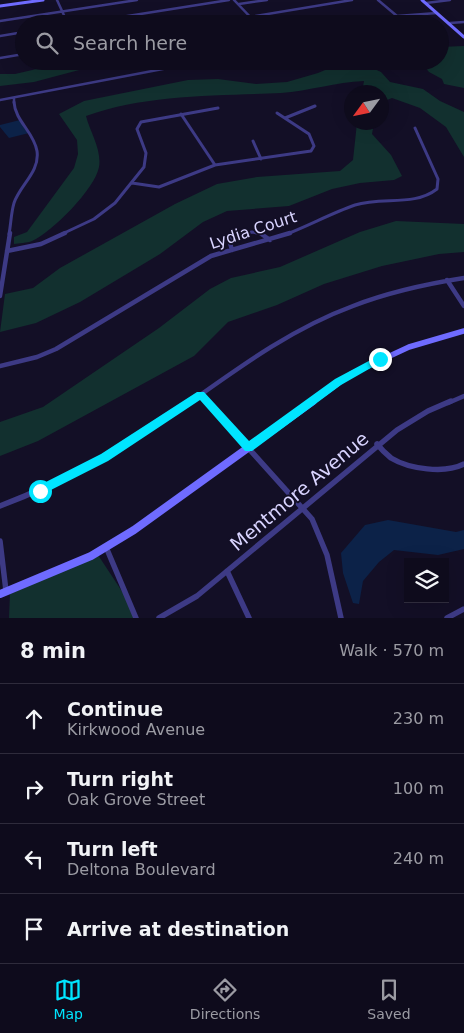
<!DOCTYPE html>
<html lang="en">
<head>
<meta charset="utf-8">
<style>
  :root { --surface:#0e0b1c; --page:#1c1929; --text:#f1f3f6; --muted:#9b9ba3; --line:#2e2b3b; --accent:#00e5ff }
  body { margin:0; font-family:"DejaVu Sans",sans-serif; background:var(--page); color:var(--text) }
  .controls { position:absolute; right:15px; bottom:15px; display:grid; overflow:hidden; border-radius:0px; box-shadow:0 5px 20px #0002 }
  .controls button { width:45px; height:45px; display:grid; place-items:center; padding:0; border:0; border-bottom:1px solid var(--line); background:var(--surface); color:var(--text); font:25px sans-serif }
  .compass { position:absolute; left:344px; top:85px; width:45px; height:45px; border-radius:50%; background:var(--surface); box-shadow:0 5px 20px #0002; rotate:237deg }
  .stop { position:absolute; width:15px; height:15px; margin:-11px; border:4px solid #00e5ff; border-radius:50%; background:#fff }
  .stop.end { background:#00e5ff; border-color:#fff; box-shadow:0 1px 5px #0008 }
  .list { margin:0; padding:0; list-style:none }
  h2 { display:flex; justify-content:space-between; align-items:center; height:65px; margin:0; padding:0 20px; font-size:21px }
  h2 small { font-size:16px; font-weight:400; color:var(--muted) }
  .list li { display:grid; grid-template-columns:32px 1fr auto; gap:15px; align-items:center; box-sizing:border-box; height:70px; padding:0 20px; border-top:1px solid var(--line) }
  .list b { display:block; font-size:19px; white-space:nowrap }
  .list p { margin:0; font-size:16px; white-space:nowrap; color:var(--muted) }
  .list em { font-size:16px; font-style:normal; color:var(--muted) }
  .icon { flex:none; width:28px; height:28px; fill:none; stroke:currentColor; stroke-width:2; stroke-linecap:round; stroke-linejoin:round }
  .map { position:relative; flex:none; width:464px; height:618px; overflow:hidden }
  .search { position:absolute; background:var(--surface); box-shadow:0 5px 20px #0002; left:15px; right:15px; top:15px; height:55px; display:flex; align-items:center; gap:12px; box-sizing:border-box; padding:0 18px; border-radius:28px; color:var(--muted); font-size:19px }
  .sheet { height:345px; background:var(--surface) }
  nav { display:flex; justify-content:space-around; align-items:center; box-sizing:border-box; height:70px; border-top:1px solid var(--line); background:var(--surface); font-size:14px; color:var(--muted) }
  nav a { display:grid; justify-items:center; gap:2px }
  nav .on { color:var(--accent) }
  .map>svg:first-child { display:block }
  .green { fill:#12302f }
  .water { fill:#0c2248 }
  .lines { fill:none; stroke-linecap:round; stroke-linejoin:round }
  .street-far3 { stroke:#3d3a85; stroke-width:2.5 }
  .street-far2 { stroke:#3d3a85; stroke-width:3 }
  .street-far1 { stroke:#3d3a85; stroke-width:4.5 }
  .street { stroke:#3d3a85; stroke-width:5.5 }
  .secondary-far2 { stroke:#6f6bff; stroke-width:3 }
  .secondary-far1 { stroke:#6f6bff; stroke-width:5.5 }
  .secondary { stroke:#6f6bff; stroke-width:8 }
  .route { fill:#00e5ff }
  .labels { text-anchor:middle; dominant-baseline:central; stroke-width:4; stroke-linejoin:round; paint-order:stroke }
  .street-label { font-size:16px; fill:#d9d4ff; stroke:#130f26 }
  .near-street-label { font-size:19px; fill:#d9d4ff; stroke:#130f26 }
</style>
</head>
<body>
<div class="map">
<svg width="464" height="618" viewBox="0 0 464 618">
  <rect width="100%" height="100%" fill="#130f26"/>
  <path class="green" d="M 464,46 L 464,88 L 444,84 L 442,79 L 429,72 L 420,61 L 440,61 L 440,47 Z
    M 71,61 L 113,61 L 34,82 L 0,86 L 0,74 L 15,74 Z
    M 330,61 L 357,61 L 381,72 L 390,82 L 423,89 L 440,101 L 464,112 L 464,157 L 446,127 L 420,108 L 392,98 L 382,102 L 382,92 L 362,92 L 364,81 C 336,82 309,91 281,93 C 218,96 146,94 86,116 C 90,132 102,150 99,167 C 95,189 52,232 32,241 C 27,243 19,243 14,244 L 14,237 L 27,232 L 74,168 L 78,154 L 77,140 L 59,114 L 84,101 L 188,80 L 218,79 L 256,84 L 287,82 L 318,73 L 330,68 Z
    M 357,123 L 374,123 L 372,134 L 391,155 L 402,176 L 394,180 L 360,183 L 332,189 L 289,206 L 227,211 L 203,222 L 160,254 L 80,302 L 36,323 L 0,332 L 5,294 L 33,288 L 60,268 L 175,204 L 217,184 L 257,177 L 340,171 L 353,160 Z
    M 396,221 L 464,224 L 464,252 L 439,254 L 382,266 L 324,284 L 277,305 L 228,322 L 194,356 L 38,441 L 0,456 L 0,422 L 43,407 L 159,328 L 210,289 L 231,278 L 280,267 L 360,232 Z
    M 98,555 L 129,602 L 134,618 L 9,618 L 10,594 Z"/>
  <path class="water" d="M 20,120 L 29,133 L 9,138 L 0,127 L 0,125 Z
    M 388,520 L 456,532 L 464,530 L 464,549 L 438,555 L 394,550 L 379,562 L 363,581 L 359,604 L 353,603 L 343,573 L 341,553 L 365,525 Z"/>
  <g class="lines">
    <path class="street-far3" d="M 57,0 L 68,24
      M 234,0 L 257,24
      M 378,0 L 397,16 L 437,13
      M 426,3 L 450,0
      M 239,4 L 267,0
      M 0,21 L 137,0
      M 450,23 L 464,22
      M 77,24 L 229,0
      M 208,24 L 352,0
      M 0,36 L 24,32
      M 0,58 L 24,54
      M 14,98 L 14,103
      M 0,100 L 189,64 L 212,63 L 272,66"/>
    <path class="street-far2" d="M 181,114 L 215,165
      M 285,118 L 315,106
      M 253,141 L 261,159
      M 132,183 L 159,187 L 215,165 L 311,151 L 314,146 L 309,134 L 277,113
      M 9,234 C 11,224 11,213 14,203 C 20,185 40,172 37,151 C 34,132 15,121 14,102
      M 62,234 L 94,219 L 115,203 L 144,167 L 146,153 L 137,129 L 141,122 L 218,108
      M 241,234 L 252,232 L 262,234
      M 287,234 C 310,225 332,213 355,205 C 382,196 414,207 437,189 L 438,179 L 415,128"/>
    <path class="street-far1" d="M 260,233 L 270,240
      M 232,250 L 230,243 L 232,238 L 245,233
      M 7,251 L 41,244 L 65,233
      M 447,280 L 464,306
      M 0,296 L 10,233
      M 0,366 L 37,357 L 56,349 L 211,256 L 290,233
      M 200,395 L 207,403
      M 189,403 C 241,366 293,328 353,306 C 389,292 426,284 464,278
      M 448,403 L 464,396"/>
    <path class="street" d="M 206,401 L 312,519 L 327,555 L 341,618
      M 377,444 C 381,449 386,454 391,458 C 409,469 445,474 464,464
      M 0,506 C 69,480 130,443 191,401
      M 0,541 L 6,591
      M 106,547 L 136,618
      M 227,571 L 249,618
      M 159,618 L 197,596 L 397,430 L 428,411 L 451,401
      M 447,618 L 464,609"/>
    <path class="secondary-far2" d="M 422,0 L 464,37
      M 0,6 L 43,0"/>
    <path class="secondary-far1" d="M 311,403 L 351,374 L 409,347 L 464,331"/>
    <path class="secondary" d="M 0,594 L 91,556 L 134,530 L 313,401"/>
  </g>
  <path class="route" d="M 380,355 L 384,359 L 383,361 L 341,385 L 252,451 L 245,451 L 200,400 L 108,461 L 43,494 L 40,496 L 34,491 L 36,487 L 101,454 L 197,392 L 204,392 L 249,441 L 335,379 Z"/>
  <g class="labels">
    <g class="street-label">
      <text transform="translate(253 230) rotate(-18)">Lydia Court</text>
    </g>
    <g class="near-street-label">
      <text transform="translate(299 491) rotate(-40)">Mentmore Avenue</text>
    </g>
  </g>
</svg>
<div class="controls">
<button><svg class="icon" aria-label="layers" viewBox="0 0 24 24"><path d="M12 4l9 5-9 5-9-5zM3 14l9 5 9-5"/></svg></button>
</div>
<svg class="compass" viewBox="-18 -18 36 36"><path d="M0-13l5 13h-10z" fill="#e53935"/><path d="M0 13l5-13h-10z" fill="#9b9ba3"/></svg>
<div class="stop" style="left:40px;top:491px"></div>
<div class="stop end" style="left:380px;top:359px"></div>
<div class="search"><svg class="icon" aria-label="search" viewBox="0 0 24 24"><circle cx="10" cy="10" r="6"/><path d="M15 15l6 6"/></svg>Search here</div>
</div>
<section class="sheet">
<h2>8 min<small>Walk · 570 m</small></h2>
<ul class="list">
<li><svg class="icon" aria-label="ahead" viewBox="0 0 24 24"><path d="M12 20V5M6 11l6-6 6 6"/></svg><div><b>Continue</b><p>Kirkwood Avenue</p></div><em>230 m</em></li>
<li><svg class="icon" aria-label="right" viewBox="0 0 24 24"><path d="M7 20v-9h11M14 6l5 5-5 5"/></svg><div><b>Turn right</b><p>Oak Grove Street</p></div><em>100 m</em></li>
<li><svg class="icon" aria-label="left" viewBox="0 0 24 24"><path d="M17 20v-9H6M10 6l-5 5 5 5"/></svg><div><b>Turn left</b><p>Deltona Boulevard</p></div><em>240 m</em></li>
<li><svg class="icon" aria-label="arrive" viewBox="0 0 24 24"><path d="M6 21V4h12l-3 4 3 4H6"/></svg><div><b>Arrive at destination</b></div></li>
</ul>
</section>
<nav>
<a class="on"><svg class="icon" aria-label="map" viewBox="0 0 24 24"><path d="M3 6l6-2 6 2 6-2v14l-6 2-6-2-6 2zM9 4v14M15 6v14"/></svg>Map</a>
<a><svg class="icon" aria-label="directions" viewBox="0 0 24 24"><path d="M12 3l9 9-9 9-9-9zM9 14v-3h6M13 9l2 2-2 2"/></svg>Directions</a>
<a><svg class="icon" aria-label="saved" viewBox="0 0 24 24"><path d="M7 4h10v16l-5-4-5 4z"/></svg>Saved</a>
</nav>
</body>
</html>
